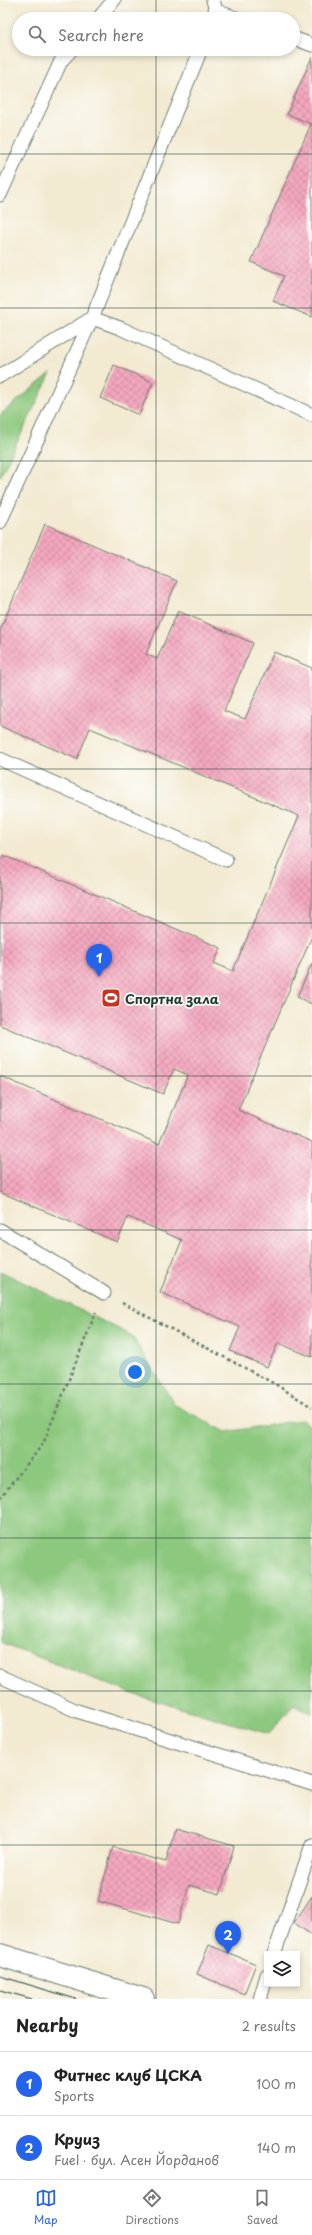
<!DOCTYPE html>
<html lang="en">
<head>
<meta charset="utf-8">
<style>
  :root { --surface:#fff; --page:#f2f2f2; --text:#222; --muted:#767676; --line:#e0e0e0; --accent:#2563eb }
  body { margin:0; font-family:"Playpen Sans",sans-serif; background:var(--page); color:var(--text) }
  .controls { position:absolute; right:12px; bottom:12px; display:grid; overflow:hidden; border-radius:0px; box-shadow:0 2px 6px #0003 }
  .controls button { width:36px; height:36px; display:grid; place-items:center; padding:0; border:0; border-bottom:1px solid var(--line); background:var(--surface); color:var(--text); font:20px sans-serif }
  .you { position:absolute; left:135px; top:1372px; width:14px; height:14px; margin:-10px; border:3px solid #fff; border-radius:50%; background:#1a73e8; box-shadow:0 0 0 6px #1a73e833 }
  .badge { display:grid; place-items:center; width:26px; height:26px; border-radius:50%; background:var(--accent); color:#fff; font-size:13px; font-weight:700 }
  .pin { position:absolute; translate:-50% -33px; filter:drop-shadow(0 1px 2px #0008) }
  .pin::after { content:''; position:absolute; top:21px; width:14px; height:12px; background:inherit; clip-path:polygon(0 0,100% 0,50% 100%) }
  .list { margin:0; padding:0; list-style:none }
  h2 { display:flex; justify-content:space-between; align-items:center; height:52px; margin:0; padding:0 16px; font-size:17px }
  h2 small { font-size:13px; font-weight:400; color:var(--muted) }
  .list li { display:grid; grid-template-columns:26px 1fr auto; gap:12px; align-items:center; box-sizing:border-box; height:64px; padding:0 16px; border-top:1px solid var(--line) }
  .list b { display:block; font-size:15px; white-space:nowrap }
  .list p { margin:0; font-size:13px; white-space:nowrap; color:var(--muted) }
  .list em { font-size:13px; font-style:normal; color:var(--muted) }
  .icon { flex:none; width:22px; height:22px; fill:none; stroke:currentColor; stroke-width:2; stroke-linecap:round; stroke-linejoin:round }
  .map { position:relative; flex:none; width:312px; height:1999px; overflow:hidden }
  .search { position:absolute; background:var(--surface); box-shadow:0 2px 6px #0003; left:12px; right:12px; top:12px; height:44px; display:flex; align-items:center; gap:10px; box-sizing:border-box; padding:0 14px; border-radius:22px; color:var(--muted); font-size:15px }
  .sheet { height:180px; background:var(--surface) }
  nav { display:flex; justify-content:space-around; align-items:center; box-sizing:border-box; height:56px; border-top:1px solid var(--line); background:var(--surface); font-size:11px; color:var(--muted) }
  nav a { display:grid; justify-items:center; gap:2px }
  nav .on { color:var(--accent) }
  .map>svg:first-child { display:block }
  .grass { fill:#8cc87e; stroke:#568259 }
  .building { fill:url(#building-cross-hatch) }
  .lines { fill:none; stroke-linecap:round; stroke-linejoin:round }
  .lane-casing { stroke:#697a6b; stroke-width:15 }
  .secondary-casing { stroke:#697a6b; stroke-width:24 }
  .path { stroke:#697a6b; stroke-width:2.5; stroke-dasharray:3 3; stroke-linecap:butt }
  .lane { stroke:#fff; stroke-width:13 }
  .secondary { stroke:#fff; stroke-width:22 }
  .tram { stroke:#1f3d34; stroke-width:1 }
  .grid { fill:none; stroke:#1f3d34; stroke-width:1; stroke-opacity:0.55 }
  .labels { text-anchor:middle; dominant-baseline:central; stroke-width:3.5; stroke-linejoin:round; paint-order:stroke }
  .poi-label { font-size:13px; font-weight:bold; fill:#1f3d34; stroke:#fdfcf7; text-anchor:start }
</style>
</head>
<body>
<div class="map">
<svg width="312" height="1999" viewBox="0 0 312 1999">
  <defs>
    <pattern id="building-cross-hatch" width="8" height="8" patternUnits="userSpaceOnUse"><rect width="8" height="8" fill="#f5a7bf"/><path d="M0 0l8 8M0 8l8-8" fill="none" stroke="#c6899c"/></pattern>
  </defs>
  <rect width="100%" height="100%" fill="#fdfcf7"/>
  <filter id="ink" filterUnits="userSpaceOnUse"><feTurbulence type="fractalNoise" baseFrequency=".025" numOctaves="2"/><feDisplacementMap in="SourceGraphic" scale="8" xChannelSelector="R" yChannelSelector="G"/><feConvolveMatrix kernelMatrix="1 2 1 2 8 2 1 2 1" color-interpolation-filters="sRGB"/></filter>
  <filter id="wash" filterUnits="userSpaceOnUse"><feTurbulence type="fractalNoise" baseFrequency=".012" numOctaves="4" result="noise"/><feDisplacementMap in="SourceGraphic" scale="16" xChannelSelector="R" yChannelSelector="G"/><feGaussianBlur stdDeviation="0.9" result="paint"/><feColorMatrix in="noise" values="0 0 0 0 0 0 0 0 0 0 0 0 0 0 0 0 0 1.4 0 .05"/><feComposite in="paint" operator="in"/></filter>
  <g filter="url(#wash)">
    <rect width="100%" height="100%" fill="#f2ead1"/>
    <path class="grass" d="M 51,373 L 0,477 L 0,415 Z
      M 0,1271 L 131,1335 L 175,1405 L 226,1432 L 301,1420 L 312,1427 L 312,1714 L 294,1704 L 269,1734 L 133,1694 L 0,1642 Z"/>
    <g id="blocks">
      <path class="building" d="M 312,57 L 312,317 L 273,301 L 284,276 L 251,262 L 311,124 L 287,114 Z
        M 114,365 L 153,382 L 139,415 L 100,398 Z
        M 45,524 L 177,581 L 146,654 L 157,659 L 178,611 L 253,643 L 224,711 L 245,719 L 274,652 L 312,668 L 312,936 L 238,1110 L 312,1142 L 312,1357 L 278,1343 L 267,1367 L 230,1351 L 240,1327 L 160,1292 L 182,1240 L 128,1217 L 117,1242 L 0,1192 L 0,1076 L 159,1144 L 188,1075 L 174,1069 L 163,1094 L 0,1025 L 0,862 L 3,855 L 221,948 L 214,963 L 233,971 L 299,816 L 90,728 L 77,759 L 0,726 L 0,630 Z
        M 312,963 L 312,1004 L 297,997 Z
        M 175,1829 L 234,1846 L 220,1894 L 189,1885 L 178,1924 L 98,1901 L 113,1847 L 166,1862 Z
        M 312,1896 L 312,1935 L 294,1923 Z
        M 209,1945 L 256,1964 L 244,1994 L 197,1974 Z"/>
    </g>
  </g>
  <g filter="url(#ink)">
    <use href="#blocks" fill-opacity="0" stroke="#697a6b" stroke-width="1"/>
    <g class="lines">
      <defs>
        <path id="lane" d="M 213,0 L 216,11 L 239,19
          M 98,19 L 114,0
          M 293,38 L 312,45
          M 0,195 L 61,61 L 72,49
          M 0,376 L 92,318 L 120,328 L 312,415
          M 0,522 L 92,318 L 201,49
          M 0,759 L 226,860
          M 0,1230 L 104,1293
          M 0,1676 L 77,1711 L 312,1784
          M 274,1954 L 312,1845
          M 260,1999 L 267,1975"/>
        <path id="secondary" d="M 0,1955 L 143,1999"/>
      </defs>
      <use href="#lane" class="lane-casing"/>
      <use href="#secondary" class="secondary-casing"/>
      <path class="path" d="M 122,1303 L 275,1384 L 312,1407
        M 0,1498 L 43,1444 L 96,1312"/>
      <use href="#lane" class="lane"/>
      <use href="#secondary" class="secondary"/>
      <path class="tram" d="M 0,1976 L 76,1999
        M 0,1990 L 32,1999"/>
    </g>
  </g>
  <path class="grid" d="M 156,0 L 156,19M 156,49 L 156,1999M 0,154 L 312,154M 0,308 L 312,308M 0,461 L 312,461M 0,615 L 312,615M 0,769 L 312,769M 0,923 L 312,923M 0,1076 L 312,1076M 0,1230 L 312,1230M 0,1384 L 312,1384M 0,1538 L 312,1538M 0,1691 L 312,1691M 0,1845 L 312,1845"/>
  <defs>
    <symbol id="stadium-square" viewBox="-11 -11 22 22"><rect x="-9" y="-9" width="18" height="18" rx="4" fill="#c8321e" stroke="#fdfcf7"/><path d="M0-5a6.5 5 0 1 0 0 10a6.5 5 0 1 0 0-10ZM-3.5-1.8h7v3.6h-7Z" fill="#fff"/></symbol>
  </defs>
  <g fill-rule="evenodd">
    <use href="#stadium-square" x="100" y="987" width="22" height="22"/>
  </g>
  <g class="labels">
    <g class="poi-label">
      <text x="125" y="998">Спортна зала</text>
    </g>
  </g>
</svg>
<div class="controls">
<button><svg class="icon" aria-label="layers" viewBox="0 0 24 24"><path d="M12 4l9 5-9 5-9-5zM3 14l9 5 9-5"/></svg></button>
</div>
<div class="you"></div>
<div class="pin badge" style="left:99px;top:977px">1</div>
<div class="pin badge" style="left:228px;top:1954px">2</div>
<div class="search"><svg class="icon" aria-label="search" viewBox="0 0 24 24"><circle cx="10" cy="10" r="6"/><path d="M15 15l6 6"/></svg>Search here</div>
</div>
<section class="sheet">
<h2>Nearby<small>2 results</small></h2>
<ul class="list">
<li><span class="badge">1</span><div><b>Фитнес клуб ЦСКА</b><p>Sports</p></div><em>100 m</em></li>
<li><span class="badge">2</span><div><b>Круиз</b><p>Fuel · бул. Асен Йорданов</p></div><em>140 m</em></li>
</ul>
</section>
<nav>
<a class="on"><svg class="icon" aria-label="map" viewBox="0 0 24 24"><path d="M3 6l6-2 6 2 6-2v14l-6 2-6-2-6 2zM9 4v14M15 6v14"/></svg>Map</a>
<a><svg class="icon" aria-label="directions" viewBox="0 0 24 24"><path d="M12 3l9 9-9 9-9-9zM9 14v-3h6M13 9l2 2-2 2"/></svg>Directions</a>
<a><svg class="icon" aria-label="saved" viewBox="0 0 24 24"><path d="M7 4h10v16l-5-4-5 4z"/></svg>Saved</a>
</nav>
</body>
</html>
